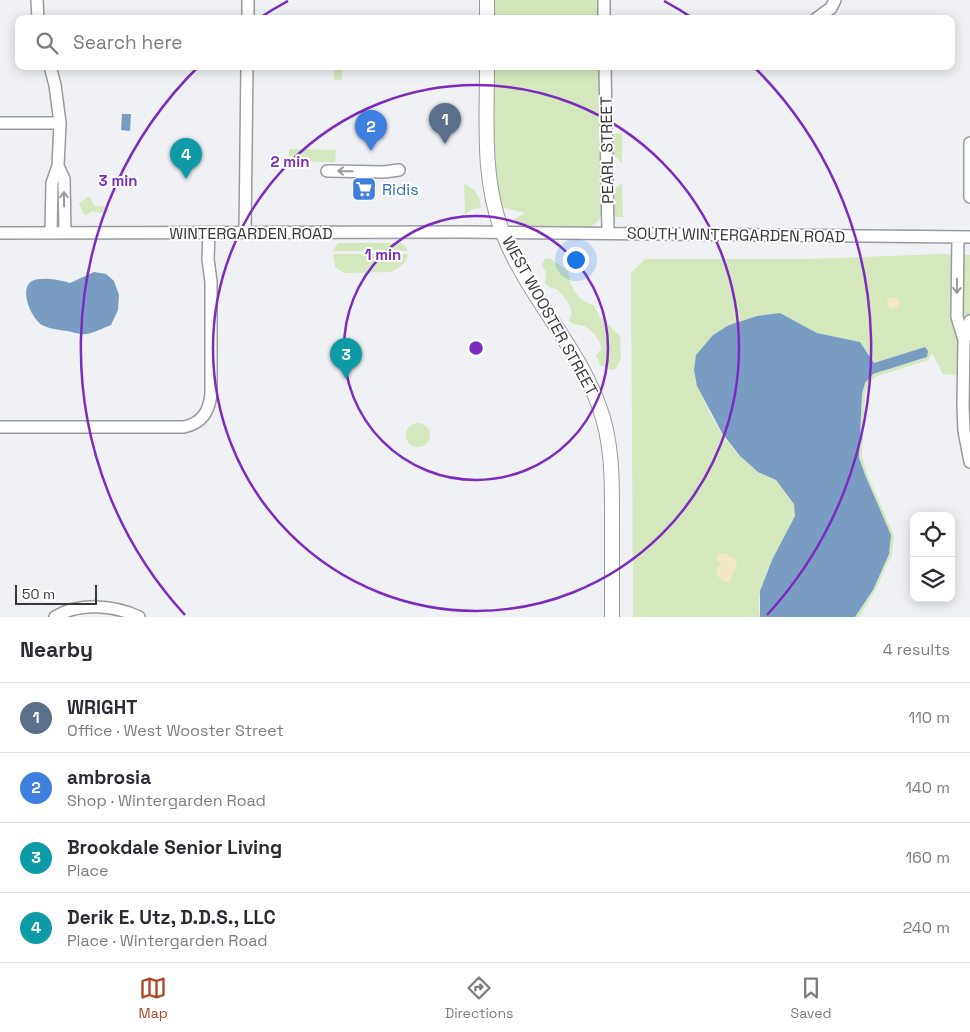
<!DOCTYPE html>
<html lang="en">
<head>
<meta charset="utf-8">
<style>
  :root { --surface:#fff; --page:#f7f7f7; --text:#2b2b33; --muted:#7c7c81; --line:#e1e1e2; --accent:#ad4622 }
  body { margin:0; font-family:"Space Grotesk",sans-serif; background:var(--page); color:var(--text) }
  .controls { position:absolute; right:15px; bottom:15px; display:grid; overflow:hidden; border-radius:10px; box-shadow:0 2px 12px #0003 }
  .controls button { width:45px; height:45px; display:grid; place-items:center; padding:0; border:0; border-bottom:1px solid var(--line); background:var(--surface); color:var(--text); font:25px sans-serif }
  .scale { position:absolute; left:15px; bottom:12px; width:82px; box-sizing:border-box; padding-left:5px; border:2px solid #363739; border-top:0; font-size:14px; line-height:18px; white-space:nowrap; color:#363739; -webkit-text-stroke:4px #fff; paint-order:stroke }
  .you { position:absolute; left:575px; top:259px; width:18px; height:18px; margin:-12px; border:4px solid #fff; border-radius:50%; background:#1a73e8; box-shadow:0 0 0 8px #1a73e833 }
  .badge { display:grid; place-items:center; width:32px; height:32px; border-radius:50%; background:var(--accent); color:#fff; font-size:16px; font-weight:700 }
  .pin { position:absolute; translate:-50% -41px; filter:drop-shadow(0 1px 2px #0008) }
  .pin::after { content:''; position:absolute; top:26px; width:18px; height:15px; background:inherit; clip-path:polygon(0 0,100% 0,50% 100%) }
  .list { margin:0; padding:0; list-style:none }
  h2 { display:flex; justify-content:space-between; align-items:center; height:65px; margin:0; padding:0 20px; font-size:21px }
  h2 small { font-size:16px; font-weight:400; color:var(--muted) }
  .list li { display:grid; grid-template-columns:32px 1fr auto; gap:15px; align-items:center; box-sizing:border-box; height:70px; padding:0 20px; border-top:1px solid var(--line) }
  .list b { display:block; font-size:19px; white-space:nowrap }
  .list p { margin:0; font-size:16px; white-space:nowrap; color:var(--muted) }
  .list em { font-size:16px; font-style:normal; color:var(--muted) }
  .icon { flex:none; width:28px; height:28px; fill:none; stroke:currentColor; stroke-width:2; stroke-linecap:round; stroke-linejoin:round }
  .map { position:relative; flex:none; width:970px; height:617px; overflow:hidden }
  .search { position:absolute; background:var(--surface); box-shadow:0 2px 12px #0003; left:15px; right:15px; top:15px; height:55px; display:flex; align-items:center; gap:12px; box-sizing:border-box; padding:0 18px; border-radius:10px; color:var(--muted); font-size:19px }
  .sheet { height:345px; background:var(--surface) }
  nav { display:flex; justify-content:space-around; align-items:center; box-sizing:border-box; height:70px; border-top:1px solid var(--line); background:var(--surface); font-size:14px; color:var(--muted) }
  nav a { display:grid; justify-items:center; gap:2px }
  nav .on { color:var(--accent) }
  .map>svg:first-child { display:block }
  .green { fill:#d5e8bd }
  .sand { fill:#f2e8c3 }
  .water { fill:#799dc2 }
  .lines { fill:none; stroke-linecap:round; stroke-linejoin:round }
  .minor-casing { stroke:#999b9e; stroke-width:14 }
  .major-casing { stroke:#999b9e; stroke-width:16 }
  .minor { stroke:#fff; stroke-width:11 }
  .major { stroke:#fff; stroke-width:14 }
  .oneway { stroke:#9a9b9c }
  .ring { fill:none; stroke:#7b2cbf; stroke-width:2.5 }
  .labels { text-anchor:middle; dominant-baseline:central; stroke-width:4; stroke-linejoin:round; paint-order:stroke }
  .street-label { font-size:16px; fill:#363739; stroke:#fff }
  .shop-label { font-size:16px; fill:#366cbe; stroke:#fff; text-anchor:start }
  .centre { fill:#7b2cbf; stroke:#fff; stroke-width:2.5 }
  .ring-label { font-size:15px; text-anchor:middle; font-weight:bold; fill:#7b2cbf; stroke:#fff; stroke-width:4; stroke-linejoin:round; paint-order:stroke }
</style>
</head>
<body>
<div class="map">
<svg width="970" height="617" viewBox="0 0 970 617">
  <rect width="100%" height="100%" fill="#eff1f5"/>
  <path class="green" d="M 494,0 L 599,0 L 599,19 L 493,19 Z
    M 334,66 L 342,66 L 342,80 L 334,80 Z
    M 493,66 L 600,66 L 602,213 L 598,222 L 588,228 L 518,227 L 514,219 L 525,213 L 502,207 C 492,161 493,113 493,66 Z
    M 622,133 L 622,163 L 613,155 L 613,134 Z
    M 289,149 L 336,150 L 335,162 L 289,161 Z
    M 622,183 L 623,217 L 614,217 L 614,190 Z
    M 464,184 C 476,188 480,196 481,208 L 473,209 L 465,214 Z
    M 88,197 L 90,197 L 94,206 L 108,207 L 109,212 L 102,213 L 93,211 L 87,215 L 83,213 L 79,203 Z
    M 338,243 L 401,243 L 407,248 L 407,251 L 333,251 Z
    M 333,254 L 408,254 L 406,261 L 402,265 L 391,272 L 344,273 L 335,267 Z
    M 944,254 L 970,255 L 970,377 L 943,374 L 932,353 L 928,360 L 875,377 L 868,385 L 865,394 L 862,457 L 868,476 L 894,535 L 892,554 L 875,591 L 859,617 L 855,617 L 873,590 L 866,477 L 859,458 L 862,394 L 865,383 L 873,374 L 927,357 L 925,347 L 874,363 L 860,342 L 817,333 L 780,313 L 757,316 L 729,325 L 713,335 L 694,370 C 701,404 729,453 758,471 C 763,475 770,476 775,480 C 781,484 791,497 794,504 C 795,507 796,515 794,518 C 782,550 753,580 760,617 L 633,617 L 631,273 L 645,259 L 804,259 Z
    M 545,258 L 551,259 L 568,271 C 570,288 578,301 594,305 L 600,317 L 620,336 L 621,358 L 616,369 L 612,370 L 600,365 L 596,355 L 601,349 C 601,340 592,330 584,326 C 578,324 574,326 569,320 C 576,309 565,298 557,289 L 551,288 L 545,283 L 546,273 L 542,265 Z
    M406 435a12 12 0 1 1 24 0a12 12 0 1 1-24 0Z"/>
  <path class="sand" d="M887 303a6 6 0 1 1 12 0a6 6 0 1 1-12 0Z
    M 724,553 L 735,559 L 737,566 L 730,580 L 727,582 C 720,582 716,574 716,569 L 721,564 L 717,559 L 719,554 Z"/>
  <path class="water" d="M 122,114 L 131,114 L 130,131 L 121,130 Z
    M 94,272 L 106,274 L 114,281 L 119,295 L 118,310 L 111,325 C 103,328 94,333 86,334 C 80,335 73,332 67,331 C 60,330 51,329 44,326 C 32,321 18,289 32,281 C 41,276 61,280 70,283 Z
    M 780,313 L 817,333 L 860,342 L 874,363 L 925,347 L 928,351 L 927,357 L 873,374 L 865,383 L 862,394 L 859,458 L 866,477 L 891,535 L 889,554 L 873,590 L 855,617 L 760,617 L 760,591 L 772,560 L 795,516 L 794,504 L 776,480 L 758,472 L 740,456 L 722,433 L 697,386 L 694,370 L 696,355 L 713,335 L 729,325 L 757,316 Z"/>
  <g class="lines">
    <defs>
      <path id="minor" d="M 37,0 L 38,19
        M 604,0 L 604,19
        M 248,19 L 248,0
        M 816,19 L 831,8 L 835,0
        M 50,66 L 55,85 L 60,123 L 58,166 L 52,183 L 51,233
        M 605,66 L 608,233
        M 0,123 L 60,123
        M 970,143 L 970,197
        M 58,166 L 64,179 L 65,233
        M 327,171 L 384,172 L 399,170
        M 0,233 L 464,232 L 970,237
        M 245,233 L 247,66
        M 958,237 L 957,317 L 964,340
        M 970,321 L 964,340 L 963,406 L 964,431 L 970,462
        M 0,427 L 184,427 C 202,423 209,412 211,394 L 211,282 L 208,259 L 209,233
        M 55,617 C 79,602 115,605 139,617"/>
      <path id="major" d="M 487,19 L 487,0
        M 487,66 C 487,121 482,179 502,231 C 526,294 576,343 599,406 C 613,443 612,483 612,522 C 612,554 612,585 612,617"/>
    </defs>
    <use href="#minor" class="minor-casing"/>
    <use href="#major" class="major-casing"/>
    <use href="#minor" class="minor"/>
    <use href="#major" class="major"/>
  </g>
  <defs><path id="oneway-shaft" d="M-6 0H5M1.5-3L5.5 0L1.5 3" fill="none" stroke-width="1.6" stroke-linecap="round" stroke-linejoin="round" transform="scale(1.25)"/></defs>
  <g class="oneway">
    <use href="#oneway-shaft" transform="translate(345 171) rotate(-179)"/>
    <use href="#oneway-shaft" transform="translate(64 199) rotate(-91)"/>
    <use href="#oneway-shaft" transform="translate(957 286) rotate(91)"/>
  </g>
  <g class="ring">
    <circle cx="476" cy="348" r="132"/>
    <circle cx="476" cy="348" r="263"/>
    <path d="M185 615A395 395 0 0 1 199 66M258 19A395 395 0 0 1 288 1M664 1A395 395 0 0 1 694 19M753 66A395 395 0 0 1 767 615"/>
  </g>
  <defs>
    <symbol id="supermarket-square" viewBox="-11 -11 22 22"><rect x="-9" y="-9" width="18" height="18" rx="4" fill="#3f7fe0" stroke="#fff"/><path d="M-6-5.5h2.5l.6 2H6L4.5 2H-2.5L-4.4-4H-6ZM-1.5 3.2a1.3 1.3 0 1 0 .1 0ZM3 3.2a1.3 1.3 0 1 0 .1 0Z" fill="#fff"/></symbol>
  </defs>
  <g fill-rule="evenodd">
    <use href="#supermarket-square" x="350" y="175" width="28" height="28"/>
  </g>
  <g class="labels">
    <g class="street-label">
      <text transform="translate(607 150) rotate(-91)">PEARL STREET</text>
      <text x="251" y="233">WINTERGARDEN ROAD</text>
      <text transform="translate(736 235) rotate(1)">SOUTH WINTERGARDEN ROAD</text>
      <text transform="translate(550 316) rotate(61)">WEST WOOSTER STREET</text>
    </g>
    <g class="shop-label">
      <text x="382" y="189">Ridis</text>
    </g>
  </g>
  <circle cx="476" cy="348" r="8" class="centre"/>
  <g class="ring-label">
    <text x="290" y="167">2 min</text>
    <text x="118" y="186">3 min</text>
    <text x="383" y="260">1 min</text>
  </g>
</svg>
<div class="controls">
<button><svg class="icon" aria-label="locate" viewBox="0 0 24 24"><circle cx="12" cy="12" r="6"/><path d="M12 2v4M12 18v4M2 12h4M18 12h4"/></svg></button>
<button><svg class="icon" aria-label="layers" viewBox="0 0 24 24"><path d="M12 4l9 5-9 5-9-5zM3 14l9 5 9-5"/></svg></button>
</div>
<div class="scale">50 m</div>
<div class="you"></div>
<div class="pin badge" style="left:445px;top:144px;background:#5c6f8a">1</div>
<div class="pin badge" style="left:371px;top:151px;background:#3f7fe0">2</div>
<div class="pin badge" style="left:346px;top:379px;background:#0f9aa8">3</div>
<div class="pin badge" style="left:186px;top:179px;background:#0f9aa8">4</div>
<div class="search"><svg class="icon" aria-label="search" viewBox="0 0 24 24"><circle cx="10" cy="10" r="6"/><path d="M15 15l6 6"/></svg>Search here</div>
</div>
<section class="sheet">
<h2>Nearby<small>4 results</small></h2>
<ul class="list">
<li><span class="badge" style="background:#5c6f8a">1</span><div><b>WRIGHT</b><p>Office · West Wooster Street</p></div><em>110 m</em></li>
<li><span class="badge" style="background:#3f7fe0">2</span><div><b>ambrosia</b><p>Shop · Wintergarden Road</p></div><em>140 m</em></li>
<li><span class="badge" style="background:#0f9aa8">3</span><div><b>Brookdale Senior Living</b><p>Place</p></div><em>160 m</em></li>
<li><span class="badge" style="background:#0f9aa8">4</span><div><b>Derik E. Utz, D.D.S., LLC</b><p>Place · Wintergarden Road</p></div><em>240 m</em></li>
</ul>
</section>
<nav>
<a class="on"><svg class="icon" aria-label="map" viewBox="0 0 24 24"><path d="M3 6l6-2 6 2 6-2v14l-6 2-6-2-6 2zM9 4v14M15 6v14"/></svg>Map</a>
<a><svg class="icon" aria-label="directions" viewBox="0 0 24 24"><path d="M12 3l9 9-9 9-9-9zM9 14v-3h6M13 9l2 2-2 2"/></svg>Directions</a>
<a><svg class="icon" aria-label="saved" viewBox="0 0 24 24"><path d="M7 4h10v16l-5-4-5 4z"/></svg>Saved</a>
</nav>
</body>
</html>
